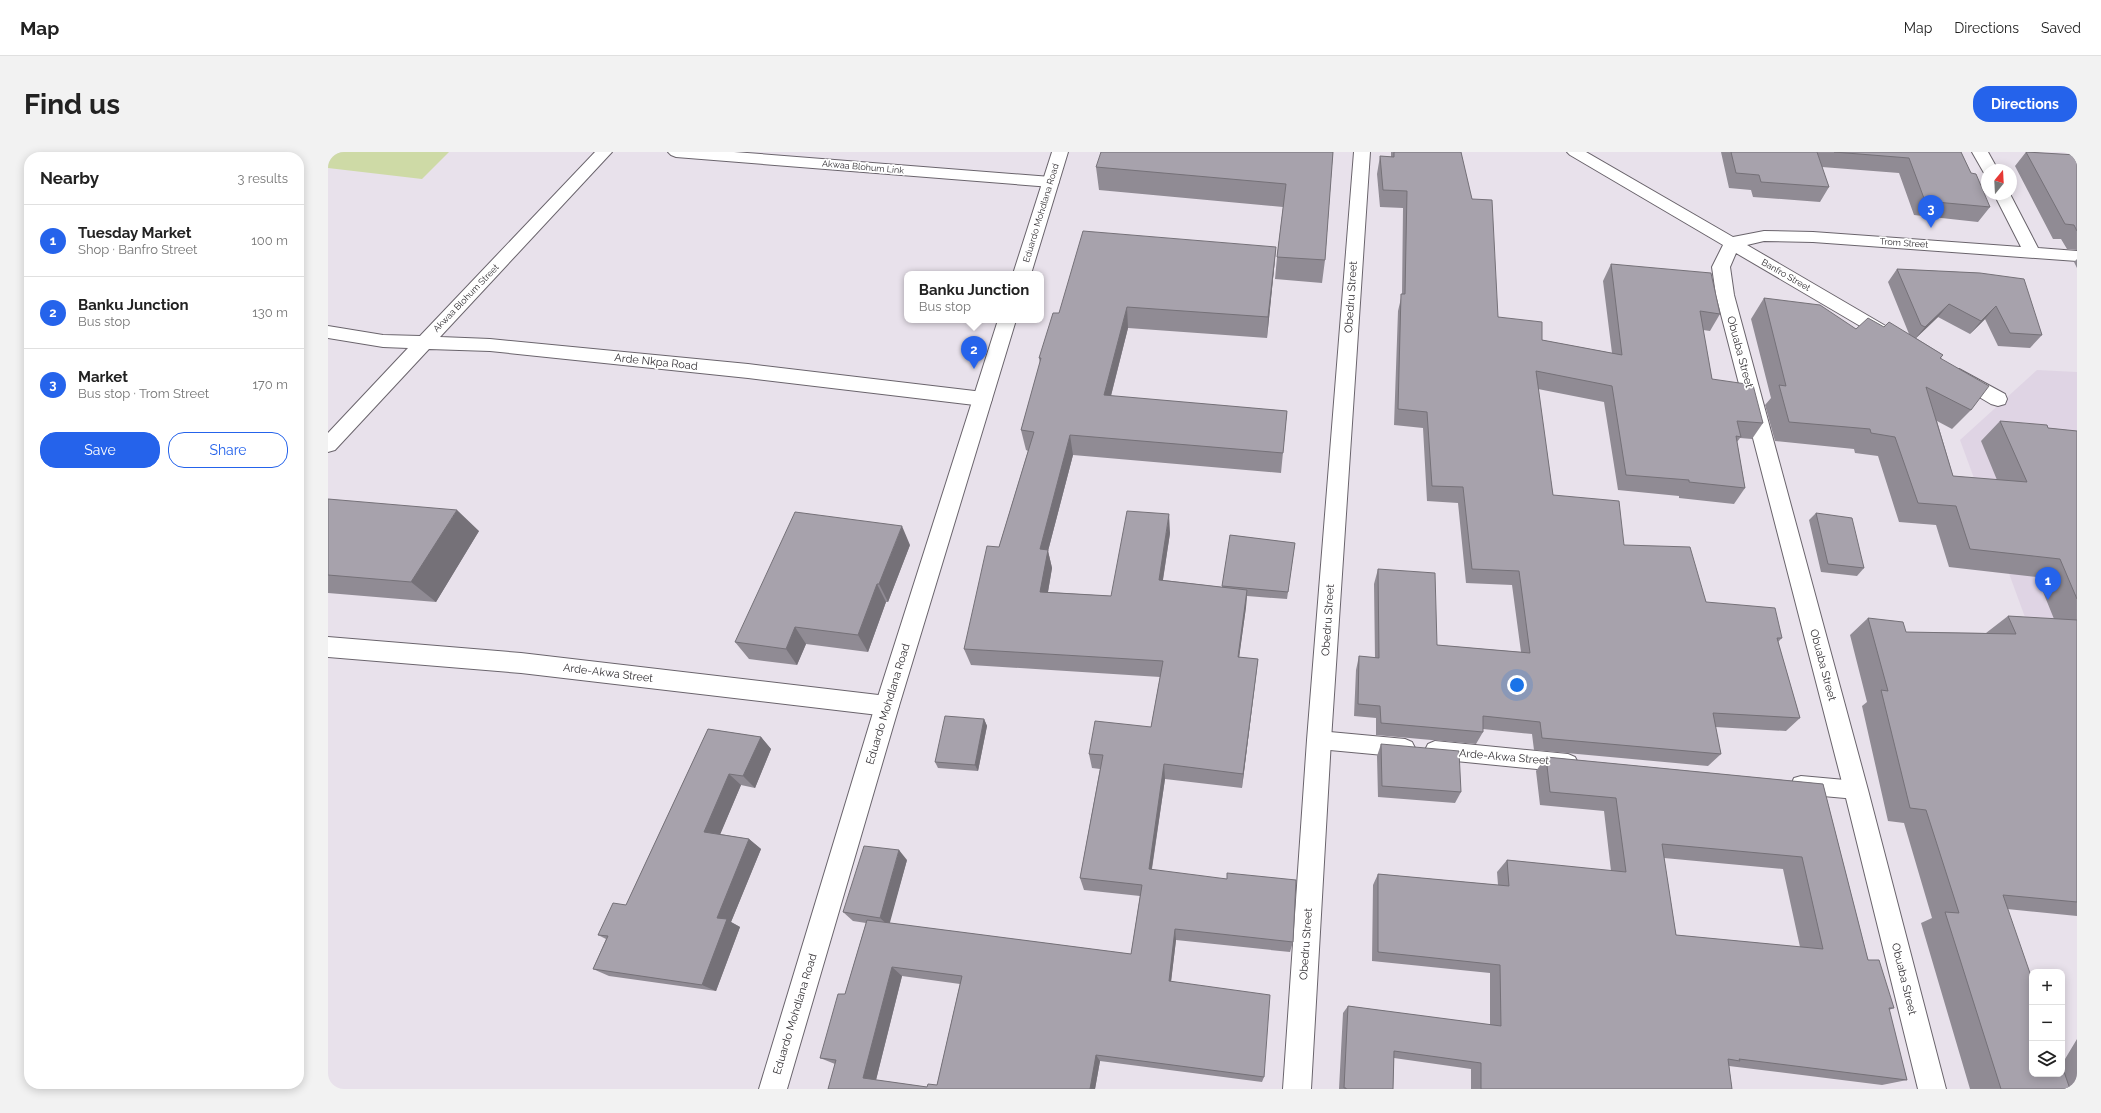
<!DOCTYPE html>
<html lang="en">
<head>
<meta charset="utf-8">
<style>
  :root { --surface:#fff; --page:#f2f2f2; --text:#222; --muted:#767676; --line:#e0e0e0; --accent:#2563eb }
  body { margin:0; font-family:Raleway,sans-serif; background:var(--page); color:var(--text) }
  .controls { position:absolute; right:12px; bottom:12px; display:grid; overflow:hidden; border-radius:8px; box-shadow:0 2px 10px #0003 }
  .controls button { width:36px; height:36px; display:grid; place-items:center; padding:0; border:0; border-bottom:1px solid var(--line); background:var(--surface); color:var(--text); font:20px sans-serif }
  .compass { position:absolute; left:1653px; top:12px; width:36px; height:36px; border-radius:50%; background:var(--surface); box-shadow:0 2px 10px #0003; rotate:18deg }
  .you { position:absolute; left:1189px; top:533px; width:14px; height:14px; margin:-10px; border:3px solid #fff; border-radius:50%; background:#1a73e8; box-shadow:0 0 0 6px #1a73e833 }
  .badge { display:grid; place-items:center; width:26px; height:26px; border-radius:50%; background:var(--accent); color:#fff; font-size:13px; font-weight:700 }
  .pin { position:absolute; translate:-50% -33px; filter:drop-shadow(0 1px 2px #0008) }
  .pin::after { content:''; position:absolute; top:21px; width:14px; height:12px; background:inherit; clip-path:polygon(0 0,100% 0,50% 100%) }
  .popup { position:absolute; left:576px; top:119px; width:140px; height:52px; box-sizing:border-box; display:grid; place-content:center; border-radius:8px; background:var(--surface); filter:drop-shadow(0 1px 3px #0005); font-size:13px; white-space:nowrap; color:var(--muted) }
  .popup b { font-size:15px; color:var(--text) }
  .popup::after { content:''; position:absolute; left:50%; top:100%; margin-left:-8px; border:8px solid transparent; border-top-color:var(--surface) }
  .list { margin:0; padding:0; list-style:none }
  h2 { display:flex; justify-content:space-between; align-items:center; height:52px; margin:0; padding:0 16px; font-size:17px }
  h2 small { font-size:13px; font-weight:400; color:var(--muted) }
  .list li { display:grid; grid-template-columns:26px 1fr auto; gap:12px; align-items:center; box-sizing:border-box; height:72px; padding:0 16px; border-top:1px solid var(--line) }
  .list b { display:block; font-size:15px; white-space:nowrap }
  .list p { margin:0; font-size:13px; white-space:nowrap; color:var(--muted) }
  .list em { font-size:13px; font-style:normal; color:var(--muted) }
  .actions { display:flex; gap:8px; padding:12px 16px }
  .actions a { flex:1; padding:9px 0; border:1px solid var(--accent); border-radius:16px; text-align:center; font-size:14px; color:var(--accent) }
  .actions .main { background:var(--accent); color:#fff }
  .icon { flex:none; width:22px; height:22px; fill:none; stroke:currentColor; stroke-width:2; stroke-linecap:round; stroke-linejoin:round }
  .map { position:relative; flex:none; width:1749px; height:937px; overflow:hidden; border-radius:16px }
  header { display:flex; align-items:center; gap:24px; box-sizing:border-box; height:56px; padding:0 20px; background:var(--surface); border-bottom:1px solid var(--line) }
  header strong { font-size:19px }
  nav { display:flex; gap:22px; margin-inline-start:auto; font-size:14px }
  .intro { display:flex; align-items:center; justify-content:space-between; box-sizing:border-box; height:96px; padding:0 24px }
  h1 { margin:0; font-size:28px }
  .button { padding:10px 18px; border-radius:16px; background:var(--accent); color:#fff; font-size:14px; font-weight:700 }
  main { display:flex; gap:24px; padding:0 24px }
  aside { flex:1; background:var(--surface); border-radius:16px; box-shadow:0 2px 10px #0003 }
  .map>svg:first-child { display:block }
  .built { fill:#dfd4e4 }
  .green { fill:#cedaa6 }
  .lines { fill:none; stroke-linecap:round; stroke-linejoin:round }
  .lane-casing { stroke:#6a646c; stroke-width:2 }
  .street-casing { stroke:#6a646c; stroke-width:2 }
  .secondary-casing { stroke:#6a646c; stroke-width:2 }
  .lane { fill:#fff; fill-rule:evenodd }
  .street { fill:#fff; fill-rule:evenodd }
  .secondary { fill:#fff; fill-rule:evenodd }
  .wall { fill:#908b94; fill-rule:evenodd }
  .shaded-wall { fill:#757178 }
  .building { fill:#a7a2ac; stroke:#757178; fill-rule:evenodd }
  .labels { text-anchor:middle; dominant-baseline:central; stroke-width:3.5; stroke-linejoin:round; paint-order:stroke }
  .far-street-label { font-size:9px; fill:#333034; stroke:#fff }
  .street-label { font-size:11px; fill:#333034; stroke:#fff }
</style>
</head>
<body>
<header>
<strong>Map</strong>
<nav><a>Map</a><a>Directions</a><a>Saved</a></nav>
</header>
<div class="intro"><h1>Find us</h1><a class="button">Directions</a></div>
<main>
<aside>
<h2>Nearby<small>3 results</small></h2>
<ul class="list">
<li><span class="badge">1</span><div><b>Tuesday Market</b><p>Shop · Banfro Street</p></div><em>100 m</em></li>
<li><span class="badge">2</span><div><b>Banku Junction</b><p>Bus stop</p></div><em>130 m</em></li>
<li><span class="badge">3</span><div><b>Market</b><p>Bus stop · Trom Street</p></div><em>170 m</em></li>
</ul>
<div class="actions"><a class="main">Save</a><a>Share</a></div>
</aside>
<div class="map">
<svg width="1749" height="937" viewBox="0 0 1749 937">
  <rect width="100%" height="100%" fill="#e8e1eb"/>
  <path class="built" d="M 1709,218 L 1749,220 L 1749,607 L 1632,288 Z"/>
  <path class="green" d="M 0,0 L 121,0 L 94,27 L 0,16 Z"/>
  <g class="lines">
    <defs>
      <path id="lane" d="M 991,579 L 1077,587 L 1084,590 L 1087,596 L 1084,602 L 1077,605 L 991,597 L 984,594 L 981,588 L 984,582 Z
        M 1107,589 L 1240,602 L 1247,605 L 1250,611 L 1247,617 L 1240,620 L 1107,607 L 1100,604 L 1097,598 L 1100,592 Z
        M 1473,624 L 1528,629 L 1535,631 L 1538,638 L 1535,645 L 1528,647 L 1473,642 L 1466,640 L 1463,633 L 1466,626 Z"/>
      <path id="street" d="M 267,0 L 284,0 L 112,185 L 162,187 L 420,212 L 655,240 L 662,242 L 664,247 L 662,252 L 655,254 L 420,226 L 162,199 L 101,197 L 7,298 L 0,300 L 0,281 L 80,196 L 55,195 L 0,186 L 0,174 L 55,183 L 92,184 Z
        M 340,0 L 406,0 L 723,25 L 729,27 L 731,30 L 729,33 L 723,35 L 348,5 L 343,3 Z
        M 1026,0 L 1042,0 L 1003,588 L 983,937 L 955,937 L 979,588 Z
        M 1239,0 L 1258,0 L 1405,85 L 1436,79 L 1485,80 L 1693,95 L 1666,42 L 1682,42 L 1710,96 L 1749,99 L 1749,109 L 1485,90 L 1436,89 L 1419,93 L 1568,180 L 1571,184 L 1568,188 L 1562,190 L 1556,188 L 1408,101 L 1402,115 L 1406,143 L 1540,638 L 1618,937 L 1590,937 L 1516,638 L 1388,143 L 1384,115 L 1395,93 L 1242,3 Z
        M 1644,0 L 1660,0 L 1670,18 L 1659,18 L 1659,22 L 1656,21 Z
        M 1631,217 L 1677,242 L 1679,247 L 1677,252 L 1670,254 L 1663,252 L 1624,229 L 1622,224 L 1624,219 Z
        M 0,485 L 193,501 L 559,544 L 567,547 L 571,554 L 567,561 L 559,564 L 193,521 L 0,505 Z"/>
      <path id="secondary" d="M 724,0 L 740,0 L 703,122 L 685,122 Z
        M 670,168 L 688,168 L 571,554 L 459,937 L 431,937 L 547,554 Z"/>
    </defs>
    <use href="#lane" class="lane-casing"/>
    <use href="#street" class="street-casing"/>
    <use href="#secondary" class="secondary-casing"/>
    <use href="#lane" class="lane"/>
    <use href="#street" class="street"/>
    <use href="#secondary" class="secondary"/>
  </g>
  <path class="wall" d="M 1005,0 L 997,108 L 994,131 L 947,127 L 949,105 L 955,55 L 771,38 L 768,15 Z
    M 1063,0 L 1133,0 L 1170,165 L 1214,188 L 1284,201 L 1275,129 L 1283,112 L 1392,162 L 1382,179 L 1375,178 L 1384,227 L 1435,271 L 1424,287 L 1412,286 L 1409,290 L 1417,336 L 1406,352 L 1351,346 L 1351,344 L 1290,338 L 1276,250 L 1210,237 L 1225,343 L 1378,450 L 1454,486 L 1450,490 L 1472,566 L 1458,579 L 1387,575 L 1393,602 L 1380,614 L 1206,598 L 1204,582 L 1155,577 L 1155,580 L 1148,592 L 1048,583 L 1048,566 L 1026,564 L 1028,518 L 1031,504 L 1047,506 L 1046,432 L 1050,417 L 1109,493 L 1193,500 L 1184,433 L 1138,431 L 1130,351 L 1099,349 L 1095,276 L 1066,273 L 1070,159 L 1074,142 L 1075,56 L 1052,55 L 1049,22 L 1052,4 L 1063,5 Z
    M 1393,0 L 1633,0 L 1643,21 L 1662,55 L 1650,70 L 1586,63 L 1571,21 L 1494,15 L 1501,35 L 1492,50 L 1425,45 L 1423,38 L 1401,36 Z
    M 1698,0 L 1741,3 L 1740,0 L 1749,0 L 1749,98 L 1739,97 L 1733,87 L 1725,87 L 1687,14 Z
    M 948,95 L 946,117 L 939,186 L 800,176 L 783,244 L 959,259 L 953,321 L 745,303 L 720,399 L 724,416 L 720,440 L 783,444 L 842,381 L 835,428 L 894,435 L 902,383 L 967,391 L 959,447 L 919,444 L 918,455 L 911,505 L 930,507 L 914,636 L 837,627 L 824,717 L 965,790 L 962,800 L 848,788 L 843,829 L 936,925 L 934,930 L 772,909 L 767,937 L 500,937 L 507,912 L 492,906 L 517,842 L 538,771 L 525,769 L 515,760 L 579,708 L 561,771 L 803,802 L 812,744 L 756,738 L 752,726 L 772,617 L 764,616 L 761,602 L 823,575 L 832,525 L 643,513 L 636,497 L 671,395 L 700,299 L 698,298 L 693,278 L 712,211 L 711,206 L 731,161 ZM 574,824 L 632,832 L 609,933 L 599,935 L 548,928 Z
    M 1749,107 L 1749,116 L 1746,110 Z
    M 1569,117 L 1652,121 L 1714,183 L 1702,196 L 1670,194 L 1657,167 L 1642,182 L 1610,165 L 1588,186 L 1615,203 L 1613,206 L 1643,258 L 1624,277 L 1609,269 L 1625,324 L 1669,328 L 1653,289 L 1672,269 L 1720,276 L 1749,279 L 1749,764 L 1679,757 L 1734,922 L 1734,912 L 1749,887 L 1749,937 L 1642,937 L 1593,771 L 1604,766 L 1576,671 L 1560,669 L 1534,554 L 1539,550 L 1522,483 L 1540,466 L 1578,480 L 1658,481 L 1680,464 L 1726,467 L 1709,425 L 1621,415 L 1608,373 L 1571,370 L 1550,304 L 1527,301 L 1526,297 L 1447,289 L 1437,253 L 1443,246 L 1423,167 L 1436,146 L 1528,177 L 1556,175 L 1581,182 L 1560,130 Z
    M 0,347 L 151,379 L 108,450 L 0,441 Z
    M 1488,361 L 1536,416 L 1529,424 L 1493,420 L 1481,368 Z
    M 582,393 L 560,450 L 558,450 L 540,500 L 478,492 L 469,513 L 421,507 L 407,490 Z
    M 656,567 L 659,574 L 650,619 L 610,616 L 607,610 Z
    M 380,577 L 433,585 L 443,597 L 427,636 L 413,633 L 392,682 L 421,687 L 433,697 L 403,770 L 412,775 L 388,839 L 281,824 L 265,817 L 278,787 L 270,783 L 298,753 Z
    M 1053,592 L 1133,640 L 1127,651 L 1050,645 L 1049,604 Z
    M 1218,605 L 1495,632 L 1540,808 L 1566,856 L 1561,858 L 1579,928 L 1554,933 L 1401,914 L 1404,937 L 1143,937 L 1143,917 L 1066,906 L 1065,937 L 1011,937 L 1015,861 L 1020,854 L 1162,873 L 1162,821 L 1044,809 L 1045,733 L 1050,722 L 1170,733 L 1169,720 L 1179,708 L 1283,719 L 1276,659 L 1212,653 L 1208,619 ZM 1336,706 L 1455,717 L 1472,795 L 1348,783 Z"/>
  <path class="shaded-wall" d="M 948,95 L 946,117 L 939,186 L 940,165 Z
    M 1621,152 L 1610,165 L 1586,188 L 1597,175 Z
    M 1668,154 L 1657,167 L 1642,182 L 1653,169 Z
    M 799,155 L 800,176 L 778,263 L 776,243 Z
    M 742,283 L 745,303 L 720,399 L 724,416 L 717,457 L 712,440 L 712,397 Z
    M 129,358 L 151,379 L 108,450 L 83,430 Z
    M 841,362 L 842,381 L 832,446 L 831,428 Z
    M 574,374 L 582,393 L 560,450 L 551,432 Z
    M 549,432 L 558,450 L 540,500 L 530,483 Z
    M 919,438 L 918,455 L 909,521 L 910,505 Z
    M 467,475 L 478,492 L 469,513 L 458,497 Z
    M 930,507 L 928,524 L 914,636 L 915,622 Z
    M 656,567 L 659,574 L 650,619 L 647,613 Z
    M 433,585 L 443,597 L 427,636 L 415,624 Z
    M 836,612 L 837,627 L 822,728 L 821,717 Z
    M 401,622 L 413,633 L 389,690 L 376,680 Z
    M 421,687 L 433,697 L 403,770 L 412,775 L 388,839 L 374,833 L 389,766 Z
    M 571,698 L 579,708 L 561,774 L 552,766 Z
    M 847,777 L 848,788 L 842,838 L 841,829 Z
    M 564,815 L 574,824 L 547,932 L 535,926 Z
    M 768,903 L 772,909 L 767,937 L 762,937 Z"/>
  <path class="building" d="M 773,0 L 1005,0 L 997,108 L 949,105 L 958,32 L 768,15 Z
    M 1066,0 L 1133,0 L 1144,47 L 1164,48 L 1170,165 L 1214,170 L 1214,188 L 1294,203 L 1283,112 L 1383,121 L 1392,162 L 1372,159 L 1384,227 L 1425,233 L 1435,271 L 1409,269 L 1413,285 L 1408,284 L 1417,336 L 1361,330 L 1361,328 L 1298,323 L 1284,234 L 1208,219 L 1225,343 L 1291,349 L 1296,393 L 1362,395 L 1378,450 L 1447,456 L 1454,486 L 1449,486 L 1472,566 L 1385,561 L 1393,602 L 1214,586 L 1212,570 L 1155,564 L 1155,580 L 1053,571 L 1052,554 L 1030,552 L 1031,504 L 1051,506 L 1050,417 L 1107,421 L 1109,493 L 1202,501 L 1191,419 L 1144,417 L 1135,335 L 1104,334 L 1099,260 L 1070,257 L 1073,142 L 1077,142 L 1079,39 L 1055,38 L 1052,4 L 1066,5 Z
    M 1403,0 L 1489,0 L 1501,35 L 1433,30 L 1431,23 L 1408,21 Z
    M 1506,0 L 1633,0 L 1643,21 L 1648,22 L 1662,55 L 1597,49 L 1581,6 Z
    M 1698,0 L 1749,3 L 1749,79 L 1746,73 L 1737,72 Z
    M 755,79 L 948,95 L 940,165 L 799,155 L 776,243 L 959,259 L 955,301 L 742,283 L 712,397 L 720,398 L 712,440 L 783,444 L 799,359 L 841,362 L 831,428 L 919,438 L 910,505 L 930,507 L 915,622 L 836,612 L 821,717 L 899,727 L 899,721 L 968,728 L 965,790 L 847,777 L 841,829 L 942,843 L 936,925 L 768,903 L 762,937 L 500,937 L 508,908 L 492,906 L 510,842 L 517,842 L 539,768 L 803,802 L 814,733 L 752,726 L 775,603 L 761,602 L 767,569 L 823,575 L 835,509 L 636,497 L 659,394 L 671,395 L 706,280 L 693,278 L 713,206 L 711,206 L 725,161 L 731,161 ZM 564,815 L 634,824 L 609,933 L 600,932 L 599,935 L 535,926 Z
    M 1569,117 L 1652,121 L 1696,127 L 1714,183 L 1682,181 L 1668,154 L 1653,169 L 1621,152 L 1597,175 L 1593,173 Z
    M 1436,146 L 1492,153 L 1528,177 L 1540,166 L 1556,175 L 1561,170 L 1615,203 L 1612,206 L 1661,234 L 1643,258 L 1598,235 L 1625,324 L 1699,330 L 1672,269 L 1719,273 L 1720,276 L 1749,279 L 1749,447 L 1732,407 L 1642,397 L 1628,354 L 1590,351 L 1567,285 L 1543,281 L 1542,277 L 1461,270 L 1451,233 L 1458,234 Z
    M 0,347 L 129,358 L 83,430 L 0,423 Z
    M 467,360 L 574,374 L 551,432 L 549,432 L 530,483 L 467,475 L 458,497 L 407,490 Z
    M 1488,361 L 1524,366 L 1536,416 L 1500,412 Z
    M 902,383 L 967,391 L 960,440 L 894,434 Z
    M 1680,464 L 1749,468 L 1749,750 L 1675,743 L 1704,827 L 1704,922 L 1734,922 L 1734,914 L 1742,937 L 1673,937 L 1617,760 L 1631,761 L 1598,658 L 1582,656 L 1553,538 L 1560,539 L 1540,466 L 1575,470 L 1578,480 L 1688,482 Z
    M 617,564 L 656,567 L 647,613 L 607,610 Z
    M 380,577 L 433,585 L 415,624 L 401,622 L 376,680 L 421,687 L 389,766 L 399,767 L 374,833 L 265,817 L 280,784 L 270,783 L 285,751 L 298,753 Z
    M 1053,592 L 1131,599 L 1133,640 L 1054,634 Z
    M 1218,605 L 1495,632 L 1540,808 L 1551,808 L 1566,856 L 1561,856 L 1579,928 L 1411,907 L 1412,909 L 1400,907 L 1404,937 L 1153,937 L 1153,911 L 1066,899 L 1065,937 L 1018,937 L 1018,936 L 1016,936 L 1020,854 L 1173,874 L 1172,813 L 1050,800 L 1050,722 L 1181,734 L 1179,708 L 1298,720 L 1288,646 L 1222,640 ZM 1334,692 L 1474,705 L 1495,797 L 1348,783 Z
    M 536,694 L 571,698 L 552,766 L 515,760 Z"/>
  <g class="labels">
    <g class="far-street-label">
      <text transform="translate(535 15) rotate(5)">Akwaa Blohum Link</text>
      <text transform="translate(713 61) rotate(-73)">Eduardo Mohdlana Road</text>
      <text transform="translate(1576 91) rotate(4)">Trom Street</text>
      <text transform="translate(1458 123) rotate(30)">Banfro Street</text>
      <text transform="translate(138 146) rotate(-46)">Akwaa Blohum Street</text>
    </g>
    <g class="street-label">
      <text transform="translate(1023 145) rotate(-86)">Obedru Street</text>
      <text transform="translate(1412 200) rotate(75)">Obuaba Street</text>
      <text transform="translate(328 210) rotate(6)">Arde Nkpa Road</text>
      <text transform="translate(1000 468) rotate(-86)">Obedru Street</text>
      <text transform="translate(1495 513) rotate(75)">Obuaba Street</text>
      <text transform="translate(280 521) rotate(7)">Arde-Akwa Street</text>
      <text transform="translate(560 552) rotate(-73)">Eduardo Mohdlana Road</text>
      <text transform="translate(1176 605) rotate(5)">Arde-Akwa Street</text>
      <text transform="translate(978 792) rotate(-86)">Obedru Street</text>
      <text transform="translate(1576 827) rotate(76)">Obuaba Street</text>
      <text transform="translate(467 862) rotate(-73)">Eduardo Mohdlana Road</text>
    </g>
  </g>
</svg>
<div class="controls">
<button>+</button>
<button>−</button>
<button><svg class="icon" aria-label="layers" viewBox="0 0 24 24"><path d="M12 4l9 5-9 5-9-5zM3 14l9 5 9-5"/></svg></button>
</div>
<svg class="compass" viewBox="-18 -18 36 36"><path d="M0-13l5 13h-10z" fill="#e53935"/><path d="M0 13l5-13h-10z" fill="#767676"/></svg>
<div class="you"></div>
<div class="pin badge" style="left:1720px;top:448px">1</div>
<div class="pin badge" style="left:646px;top:217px">2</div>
<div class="popup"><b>Banku Junction</b>Bus stop</div>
<div class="pin badge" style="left:1603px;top:76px">3</div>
</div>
</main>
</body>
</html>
